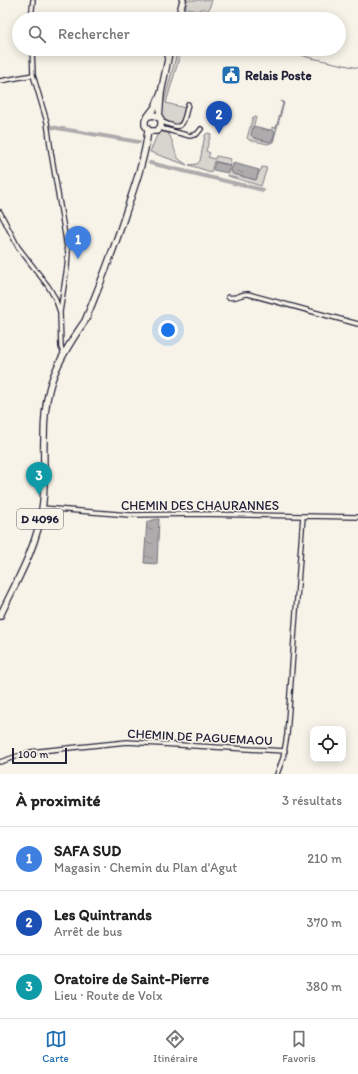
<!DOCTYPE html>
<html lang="fr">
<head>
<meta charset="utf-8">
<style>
  :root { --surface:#fff; --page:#f6f6f6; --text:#222; --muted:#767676; --line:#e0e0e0; --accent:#1f6fb2 }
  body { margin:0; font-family:Itim,sans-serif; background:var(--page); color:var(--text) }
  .controls { position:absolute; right:12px; bottom:12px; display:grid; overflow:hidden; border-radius:8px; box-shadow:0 2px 10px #0003 }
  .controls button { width:36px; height:36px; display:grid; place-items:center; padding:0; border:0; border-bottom:1px solid var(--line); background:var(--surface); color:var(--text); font:20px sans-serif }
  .scale { position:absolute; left:12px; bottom:10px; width:55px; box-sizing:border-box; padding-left:4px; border:2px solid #22223b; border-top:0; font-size:11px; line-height:14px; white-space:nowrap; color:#22223b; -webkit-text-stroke:3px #f7f3e8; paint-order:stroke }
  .you { position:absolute; left:168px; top:330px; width:14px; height:14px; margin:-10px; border:3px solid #fff; border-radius:50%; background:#1a73e8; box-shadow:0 0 0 6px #1a73e833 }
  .badge { display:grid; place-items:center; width:26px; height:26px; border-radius:50%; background:var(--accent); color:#fff; font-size:13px; font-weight:700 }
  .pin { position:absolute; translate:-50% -33px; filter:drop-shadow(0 1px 2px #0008) }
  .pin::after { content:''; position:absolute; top:21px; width:14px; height:12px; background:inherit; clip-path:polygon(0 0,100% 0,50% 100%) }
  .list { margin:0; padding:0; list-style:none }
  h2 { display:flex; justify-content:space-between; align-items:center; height:52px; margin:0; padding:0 16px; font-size:17px }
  h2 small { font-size:13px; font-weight:400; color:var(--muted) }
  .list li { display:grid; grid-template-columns:26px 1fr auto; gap:12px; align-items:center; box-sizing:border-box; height:64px; padding:0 16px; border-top:1px solid var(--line) }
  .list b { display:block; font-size:15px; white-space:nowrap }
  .list p { margin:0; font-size:13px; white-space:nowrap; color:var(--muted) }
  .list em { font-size:13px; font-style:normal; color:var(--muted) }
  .icon { flex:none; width:22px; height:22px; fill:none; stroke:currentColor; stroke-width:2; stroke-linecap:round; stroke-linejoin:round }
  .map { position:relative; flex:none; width:358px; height:774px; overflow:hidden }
  .search { position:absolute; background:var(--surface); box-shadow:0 2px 10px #0003; left:12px; right:12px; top:12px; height:44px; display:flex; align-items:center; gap:10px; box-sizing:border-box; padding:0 14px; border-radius:22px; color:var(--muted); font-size:15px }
  .sheet { height:244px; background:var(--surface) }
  nav { display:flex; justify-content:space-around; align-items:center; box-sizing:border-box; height:56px; border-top:1px solid var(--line); background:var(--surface); font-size:11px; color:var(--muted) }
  nav a { display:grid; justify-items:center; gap:2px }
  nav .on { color:var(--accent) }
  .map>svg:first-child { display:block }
  .grass { fill:#d8d5cf; stroke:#7d7c85 }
  .water { fill:url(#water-ripples); stroke:#76747f }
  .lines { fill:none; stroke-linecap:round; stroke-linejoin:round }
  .stream { stroke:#76747f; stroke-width:1 }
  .canal { stroke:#aeabad; stroke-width:4 }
  .street-casing { stroke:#22223b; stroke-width:6 }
  .primary-casing { stroke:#22223b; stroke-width:8 }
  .street { stroke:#f7f3e8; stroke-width:3.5 }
  .primary { stroke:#f7f3e8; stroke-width:5.5 }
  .labels { text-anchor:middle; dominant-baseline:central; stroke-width:3; stroke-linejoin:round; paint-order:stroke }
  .shield { fill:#f7f3e8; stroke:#62616f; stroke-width:1 }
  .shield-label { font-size:12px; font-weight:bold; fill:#22223b }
  .poi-label { font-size:13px; font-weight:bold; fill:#22223b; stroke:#f7f3e8; text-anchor:start }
  .street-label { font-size:13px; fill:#22223b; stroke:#f7f3e8 }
</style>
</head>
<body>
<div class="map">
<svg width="358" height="774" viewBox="0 0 358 774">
  <defs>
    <pattern id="water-ripples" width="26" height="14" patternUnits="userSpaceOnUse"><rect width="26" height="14" fill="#aeabad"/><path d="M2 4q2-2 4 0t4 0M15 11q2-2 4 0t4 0" fill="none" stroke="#8d8b8e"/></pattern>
  </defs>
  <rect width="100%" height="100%" fill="#f7f3e8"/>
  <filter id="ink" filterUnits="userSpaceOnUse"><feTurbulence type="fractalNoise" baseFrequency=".025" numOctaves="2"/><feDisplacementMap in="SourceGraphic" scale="8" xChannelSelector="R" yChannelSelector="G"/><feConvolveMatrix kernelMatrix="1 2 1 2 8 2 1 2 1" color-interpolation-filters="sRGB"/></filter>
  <g filter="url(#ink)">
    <path class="grass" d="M 186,0 L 212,0 L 209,9 L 206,11 L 204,8 L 197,11 L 186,8 Z
      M 174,49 L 201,49 L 198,52 L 180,55 L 166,103 L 185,108 L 181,123 L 175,125 L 165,121 L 161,112 L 176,57 Z
      M 280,101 L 283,102 L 284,103 L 273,142 L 268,144 L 249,140 L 247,138 L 253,117 L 256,117 L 251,135 L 254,138 L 270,142 L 273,140 L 275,131 L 272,130 L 272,127 L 276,128 L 283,103 Z
      M 162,132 L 168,133 C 174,141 173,151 179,159 C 181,161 185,163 187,165 L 150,152 L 157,135 Z
      M 208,133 L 211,134 L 206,151 L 210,153 L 208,157 L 215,159 L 216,156 L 231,159 L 230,162 L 234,163 L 231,170 L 233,174 L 256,180 L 260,170 L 261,170 L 262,167 L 267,168 L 261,186 L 228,176 L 230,165 L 214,161 L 211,172 L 189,165 L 197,164 L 200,161 L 205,135 Z"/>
    <path class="water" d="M 253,126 L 275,131 L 273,139 L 270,142 L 254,138 L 251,135 Z
      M 215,162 L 230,165 L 228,173 L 213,170 Z
      M 234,163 L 259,170 L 256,180 L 233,174 L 231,170 Z
      M 159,519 L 157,564 L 144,563 L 147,521 L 151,521 L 152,520 Z"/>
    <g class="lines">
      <path class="stream" d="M 183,14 L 201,19
        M 286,49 L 307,57 L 358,68"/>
      <path class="canal" d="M 51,127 L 139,142
        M 150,163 L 263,190"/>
      <defs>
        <path id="street" d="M 31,19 L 33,0
          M 32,49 L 33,75 L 47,122 L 51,152 L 68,253 L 67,267 L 60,312
          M 0,81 L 33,75
          M 161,121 C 184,133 183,124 188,104
          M 160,128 L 190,136 L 197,134 L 201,129
          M 0,212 L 18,247 L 48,286 L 55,298 L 60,312 L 61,347 L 64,355
          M 228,297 C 237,300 240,293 248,294 L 358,324
          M 42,508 L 130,515 L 200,514 L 358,517
          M 0,762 L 30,752 L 127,742 L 285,751
          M 277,774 L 283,758 L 287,735 L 303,516"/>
        <path id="primary" d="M 178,19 L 183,0
          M 149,116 L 154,115 L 161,119 L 161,126 L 157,131 L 149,131 L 145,125 L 145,120 L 155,107 L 161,93
          M 159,118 L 161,93 L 170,49
          M 85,321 C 100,285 114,249 126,212 C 135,185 145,158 148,130
          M 0,616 C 16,582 37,547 42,509 C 46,486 43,462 44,439 C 44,423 45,406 49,390 C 55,365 72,339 87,318"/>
      </defs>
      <use href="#street" class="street-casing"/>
      <use href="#primary" class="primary-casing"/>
      <use href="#street" class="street"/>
      <use href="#primary" class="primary"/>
    </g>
  </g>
  <defs>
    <symbol id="civic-square" viewBox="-11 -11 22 22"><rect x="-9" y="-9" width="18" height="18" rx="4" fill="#1f6fb2" stroke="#f7f3e8"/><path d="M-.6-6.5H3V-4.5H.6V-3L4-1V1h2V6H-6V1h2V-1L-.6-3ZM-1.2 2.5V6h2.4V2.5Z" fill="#fff"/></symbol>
  </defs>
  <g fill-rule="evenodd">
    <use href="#civic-square" x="220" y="64" width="22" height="22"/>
  </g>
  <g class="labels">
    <rect class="shield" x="17" y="509" width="46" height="20" rx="3"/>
    <g class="shield-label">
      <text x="40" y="519">D 4096</text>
    </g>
    <g class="poi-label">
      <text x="245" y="75">Relais Poste</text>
    </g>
    <g class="street-label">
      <text x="200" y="505">CHEMIN DES CHAURANNES</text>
      <text transform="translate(200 737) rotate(3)">CHEMIN DE PAGUEMAOU</text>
    </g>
  </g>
</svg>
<div class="controls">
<button><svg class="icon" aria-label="locate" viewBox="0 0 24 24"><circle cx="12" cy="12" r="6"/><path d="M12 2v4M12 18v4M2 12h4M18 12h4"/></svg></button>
</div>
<div class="scale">100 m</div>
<div class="you"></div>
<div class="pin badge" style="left:78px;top:259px;background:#3f7fe0">1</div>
<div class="pin badge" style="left:219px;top:134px;background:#1a4fb4">2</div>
<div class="pin badge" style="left:39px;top:495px;background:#0f9aa8">3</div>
<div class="search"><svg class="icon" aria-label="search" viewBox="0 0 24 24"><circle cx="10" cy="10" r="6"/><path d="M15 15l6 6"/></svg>Rechercher</div>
</div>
<section class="sheet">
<h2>À proximité<small>3 résultats</small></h2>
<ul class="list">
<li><span class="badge" style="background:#3f7fe0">1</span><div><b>SAFA SUD</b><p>Magasin · Chemin du Plan d'Agut</p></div><em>210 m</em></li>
<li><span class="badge" style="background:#1a4fb4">2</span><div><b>Les Quintrands</b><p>Arrêt de bus</p></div><em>370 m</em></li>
<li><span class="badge" style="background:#0f9aa8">3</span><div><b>Oratoire de Saint-Pierre</b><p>Lieu · Route de Volx</p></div><em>380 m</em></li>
</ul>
</section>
<nav>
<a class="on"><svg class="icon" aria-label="map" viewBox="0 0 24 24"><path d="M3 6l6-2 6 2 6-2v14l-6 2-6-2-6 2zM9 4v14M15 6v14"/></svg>Carte</a>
<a><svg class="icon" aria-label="directions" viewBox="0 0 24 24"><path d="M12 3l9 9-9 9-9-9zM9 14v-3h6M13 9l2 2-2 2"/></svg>Itinéraire</a>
<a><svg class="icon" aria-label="saved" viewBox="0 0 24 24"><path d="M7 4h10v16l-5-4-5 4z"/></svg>Favoris</a>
</nav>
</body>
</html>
